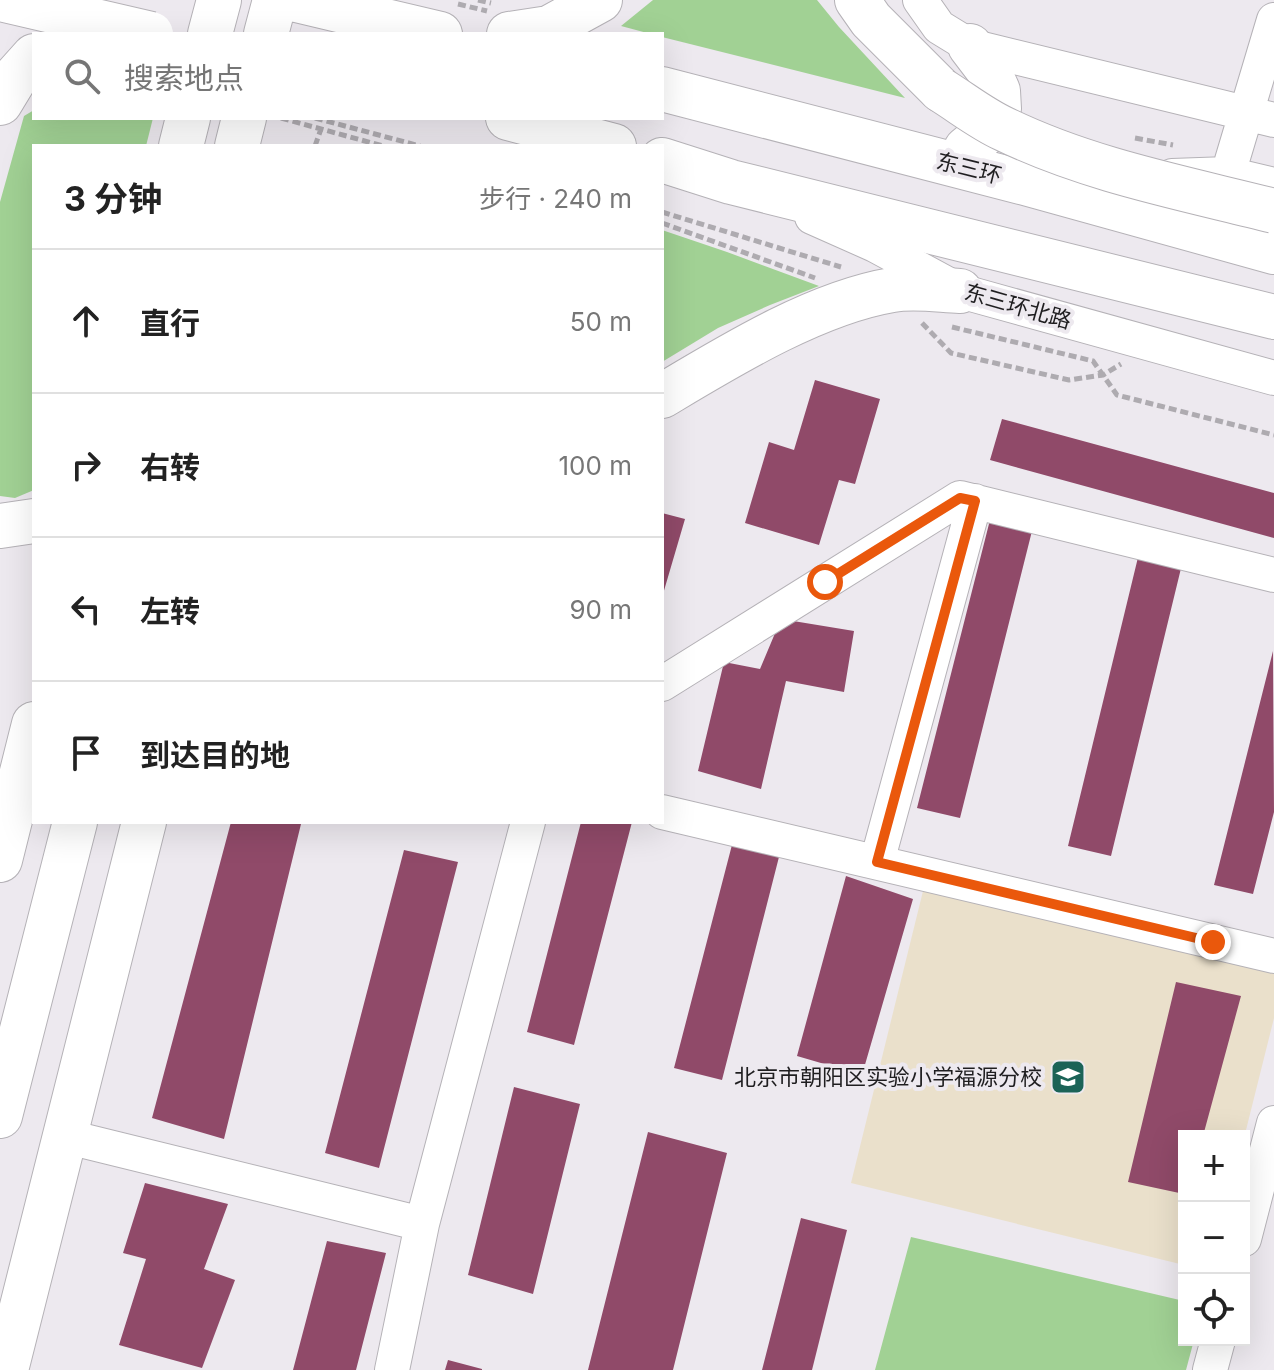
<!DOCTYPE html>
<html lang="zh">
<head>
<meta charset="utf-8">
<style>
  :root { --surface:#fff; --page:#f6f6f6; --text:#222; --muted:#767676; --line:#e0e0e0 }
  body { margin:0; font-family:Inter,"Noto Sans SC",sans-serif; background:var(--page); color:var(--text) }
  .controls { position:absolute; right:24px; bottom:24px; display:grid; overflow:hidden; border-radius:0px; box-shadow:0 8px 32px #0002 }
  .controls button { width:72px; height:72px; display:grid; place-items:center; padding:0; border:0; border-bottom:2px solid var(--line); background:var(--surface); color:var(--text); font:40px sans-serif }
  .stop { position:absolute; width:24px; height:24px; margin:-18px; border:6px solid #ea580c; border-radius:50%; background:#fff }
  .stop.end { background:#ea580c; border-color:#fff; box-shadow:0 2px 8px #0008 }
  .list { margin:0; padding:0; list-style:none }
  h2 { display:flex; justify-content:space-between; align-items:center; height:104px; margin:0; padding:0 32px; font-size:34px }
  h2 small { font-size:26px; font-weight:400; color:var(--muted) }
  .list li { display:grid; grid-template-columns:52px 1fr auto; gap:24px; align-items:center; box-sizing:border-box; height:144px; padding:0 32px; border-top:2px solid var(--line) }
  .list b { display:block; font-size:30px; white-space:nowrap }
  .list em { font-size:26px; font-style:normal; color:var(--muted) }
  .icon { flex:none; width:44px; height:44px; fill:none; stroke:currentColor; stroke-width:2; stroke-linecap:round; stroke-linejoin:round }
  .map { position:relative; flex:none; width:1274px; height:1370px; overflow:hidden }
  .search { position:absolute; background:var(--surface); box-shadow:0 8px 32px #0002; left:32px; top:32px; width:632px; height:88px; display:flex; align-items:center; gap:20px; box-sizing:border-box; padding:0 28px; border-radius:0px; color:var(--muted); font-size:30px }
  .panel { position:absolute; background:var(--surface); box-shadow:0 8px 32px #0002; left:32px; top:144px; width:632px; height:680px; border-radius:0px }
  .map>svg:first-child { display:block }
  .education { fill:#eae0cb }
  .green { fill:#a1d194 }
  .building { fill:#904a69 }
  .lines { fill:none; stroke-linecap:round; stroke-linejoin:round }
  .minor-casing { stroke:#b5b2b7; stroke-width:36 }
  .major-casing { stroke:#b5b2b7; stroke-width:46 }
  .highway-casing { stroke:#b5b2b7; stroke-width:46 }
  .path { stroke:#aeabb0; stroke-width:5; stroke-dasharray:8 4; stroke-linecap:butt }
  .minor { stroke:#fff; stroke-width:34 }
  .major { stroke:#fff; stroke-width:44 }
  .highway { stroke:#fff; stroke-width:44 }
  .highway-bridge-casing { stroke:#b5b2b7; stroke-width:46; stroke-linecap:butt }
  .highway-bridge { stroke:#fff; stroke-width:44 }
  .route { stroke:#ea580c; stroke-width:10 }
  .labels { text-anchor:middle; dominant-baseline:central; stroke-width:8; stroke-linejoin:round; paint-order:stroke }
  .street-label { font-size:22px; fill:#1f1e20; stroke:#ede9ef }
  .poi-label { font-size:22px; fill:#1f1e20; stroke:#ede9ef; text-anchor:end }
</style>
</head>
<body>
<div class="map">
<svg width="1274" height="1370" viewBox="0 0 1274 1370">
  <rect width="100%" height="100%" fill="#ede9ef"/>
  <path class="education" d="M 924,887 L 1274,973 L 1274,1018 L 1244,1138 L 1244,1136 L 1184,1136 L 1184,1265 L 851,1183 Z"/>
  <path class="green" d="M 653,0 L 817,0 L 839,27 L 905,98 L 662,37 L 662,34 L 651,34 L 621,26 Z
    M 34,110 L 34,118 L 153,118 L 146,146 L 34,146 L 34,490 L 15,498 L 0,496 L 0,202 L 24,116 Z
    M 662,230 L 727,252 L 819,286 L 770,305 L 718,328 L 662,362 Z
    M 911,1237 L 1184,1301 L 1184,1340 L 1194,1340 L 1186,1370 L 875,1370 Z"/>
  <path class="building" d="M 815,380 L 880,399 L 855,484 L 839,480 L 819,545 L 745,523 L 769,442 L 794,450 Z
    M 1002,419 L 1274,493 L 1274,538 L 990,460 Z
    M 992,512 L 1034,523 L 960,818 L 917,808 Z
    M 662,513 L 685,519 L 663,594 L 662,593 Z
    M 1141,545 L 1184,556 L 1111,856 L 1068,846 Z
    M 781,619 L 854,631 L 844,692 L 786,681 L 761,789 L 698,771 L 724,662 L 760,669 Z
    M 1273,651 L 1274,812 L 1253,894 L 1214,885 Z
    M 231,822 L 293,822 L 301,824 L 224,1139 L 152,1118 Z
    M 581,822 L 632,822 L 574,1045 L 527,1032 Z
    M 733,841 L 780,853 L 722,1080 L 674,1068 Z
    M 404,850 L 458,862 L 379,1168 L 325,1153 Z
    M 846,876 L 913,899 L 862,1075 L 797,1056 Z
    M 1176,982 L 1241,996 L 1203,1136 L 1184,1136 L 1184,1194 L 1128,1182 Z
    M 514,1087 L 580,1104 L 533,1294 L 468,1275 Z
    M 648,1132 L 727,1153 L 673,1370 L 588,1370 Z
    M 145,1183 L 228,1204 L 204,1269 L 235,1280 L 202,1368 L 119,1345 L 146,1259 L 123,1253 Z
    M 801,1218 L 847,1230 L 812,1370 L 762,1370 Z
    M 327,1241 L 386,1253 L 356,1370 L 293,1370 Z
    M 448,1360 L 482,1369 L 482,1370 L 445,1370 Z"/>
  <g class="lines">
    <defs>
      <path id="minor" d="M 920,0 L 939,27 L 970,46 L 1274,120
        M 1228,174 L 1274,20
        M 1172,176 L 1228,174 L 1274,185
        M 812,217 L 875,245 L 960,291 L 1274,378
        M 662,684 L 960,498 L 1274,575
        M 662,812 L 1274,956
        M 877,862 L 975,501
        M 64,1136 L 422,1224 L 528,822
        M 1244,1239 L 1274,1123
        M 392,1370 L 422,1224
        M 1210,1370 L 1218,1340"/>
      <path id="major" d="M 6,1370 L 144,822"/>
      <path id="highway" d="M 297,0 L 440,34
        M 857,0 L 871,20 L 941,90
        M 210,34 L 219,0
        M 266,34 L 275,0
        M 509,34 L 549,28 L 600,0
        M 662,89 L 1025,183 L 1274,252
        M 0,103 L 17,75 L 34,56
        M 508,118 L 614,146
        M 181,146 L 188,118
        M 237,146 L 244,118
        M 966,149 L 989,130 L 999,109 L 998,91 L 989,71 L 970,46
        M 662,160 L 731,182 L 1274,317
        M 662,396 C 729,356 815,303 892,290 C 913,286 938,290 960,291
        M 0,526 L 34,521
        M 0,860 L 34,724
        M 0,1116 L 75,822"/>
    </defs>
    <use href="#minor" class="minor-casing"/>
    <use href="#major" class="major-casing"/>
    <use href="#highway" class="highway-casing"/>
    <path class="path" d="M 478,0 L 491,3
      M 458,4 L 487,11
      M 281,118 L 383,146
      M 315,118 L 420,146
      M 1135,138 L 1173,145
      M 315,146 L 321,129
      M 662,212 L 841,267
      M 662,223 L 815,278
      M 922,323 L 951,353 L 1069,380 L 1103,375 L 1121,364
      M 952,327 L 1093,361 L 1117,395 L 1274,435"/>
    <use href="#minor" class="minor"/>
    <use href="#major" class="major"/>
    <use href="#highway" class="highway"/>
    <defs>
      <path id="highway-bridge" d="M 5,0 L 151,34
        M 941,90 C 962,103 982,119 1004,129 C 1088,170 1183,188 1274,211"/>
    </defs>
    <use href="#highway-bridge" class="highway-bridge-casing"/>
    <use href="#highway-bridge" class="highway-bridge"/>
  </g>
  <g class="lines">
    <path class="route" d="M 825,582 L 960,498 L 975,501 L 877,862 L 1213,942"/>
  </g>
  <defs>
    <symbol id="school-square" viewBox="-11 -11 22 22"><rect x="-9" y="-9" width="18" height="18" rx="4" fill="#1b6357" stroke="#ede9ef"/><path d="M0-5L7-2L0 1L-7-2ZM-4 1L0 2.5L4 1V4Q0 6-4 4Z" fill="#fff"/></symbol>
  </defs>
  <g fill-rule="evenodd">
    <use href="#school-square" x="1048" y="1057" width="40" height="40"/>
  </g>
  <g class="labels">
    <g class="street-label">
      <text transform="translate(969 168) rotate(14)">东三环</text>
      <text transform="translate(1018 306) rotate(16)">东三环北路</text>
    </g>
    <g class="poi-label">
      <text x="1042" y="1077">北京市朝阳区实验小学福源分校</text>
    </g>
  </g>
</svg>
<div class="controls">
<button>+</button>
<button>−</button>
<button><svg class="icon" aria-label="locate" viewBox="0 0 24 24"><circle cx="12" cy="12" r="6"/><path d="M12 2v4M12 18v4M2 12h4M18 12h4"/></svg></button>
</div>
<div class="stop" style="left:825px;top:582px"></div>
<div class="stop end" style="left:1213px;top:942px"></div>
<div class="search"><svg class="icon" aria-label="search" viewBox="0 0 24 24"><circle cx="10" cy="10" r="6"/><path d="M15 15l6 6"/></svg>搜索地点</div>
<section class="panel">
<h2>3 分钟<small>步行 · 240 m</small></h2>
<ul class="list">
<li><svg class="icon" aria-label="ahead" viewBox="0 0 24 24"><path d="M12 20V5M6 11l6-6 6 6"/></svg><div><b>直行</b></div><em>50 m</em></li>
<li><svg class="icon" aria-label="right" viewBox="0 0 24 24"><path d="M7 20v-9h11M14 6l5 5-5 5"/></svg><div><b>右转</b></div><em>100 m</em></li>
<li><svg class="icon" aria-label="left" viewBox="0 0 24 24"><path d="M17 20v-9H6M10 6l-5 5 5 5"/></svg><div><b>左转</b></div><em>90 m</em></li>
<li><svg class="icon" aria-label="arrive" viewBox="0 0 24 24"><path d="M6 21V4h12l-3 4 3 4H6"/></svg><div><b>到达目的地</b></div></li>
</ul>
</section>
</div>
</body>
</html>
